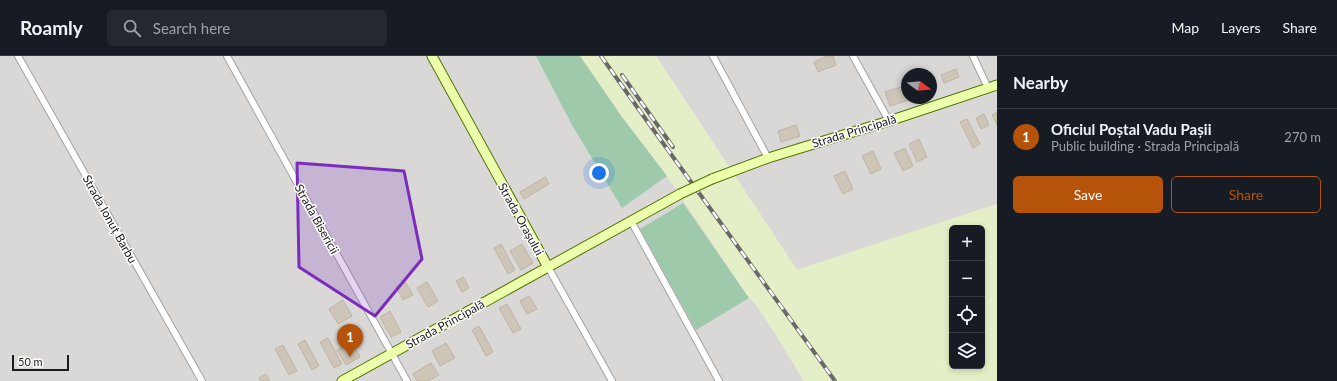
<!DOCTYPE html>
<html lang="en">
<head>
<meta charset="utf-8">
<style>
  :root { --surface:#171b24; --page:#242831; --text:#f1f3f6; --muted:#9ea1a6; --line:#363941; --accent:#b45309 }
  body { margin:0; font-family:Lato,sans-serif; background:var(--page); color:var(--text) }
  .controls { position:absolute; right:12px; bottom:12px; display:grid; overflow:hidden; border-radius:6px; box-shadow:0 2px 6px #0003 }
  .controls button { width:36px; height:36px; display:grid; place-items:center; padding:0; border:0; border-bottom:1px solid var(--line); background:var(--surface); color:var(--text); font:20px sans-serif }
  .compass { position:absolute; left:901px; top:12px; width:36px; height:36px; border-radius:50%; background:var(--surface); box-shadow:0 2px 6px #0003; rotate:106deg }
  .scale { position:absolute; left:12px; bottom:10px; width:57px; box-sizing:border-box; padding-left:4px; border:2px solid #1b1b1b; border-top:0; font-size:11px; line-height:14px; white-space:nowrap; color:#1b1b1b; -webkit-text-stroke:3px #fff; paint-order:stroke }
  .you { position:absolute; left:599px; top:117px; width:14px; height:14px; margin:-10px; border:3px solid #fff; border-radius:50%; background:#1a73e8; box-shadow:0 0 0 6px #1a73e833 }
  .badge { display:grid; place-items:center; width:26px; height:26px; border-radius:50%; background:var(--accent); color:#fff; font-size:13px; font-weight:700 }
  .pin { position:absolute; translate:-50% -33px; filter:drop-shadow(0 1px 2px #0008) }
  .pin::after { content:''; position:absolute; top:21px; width:14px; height:12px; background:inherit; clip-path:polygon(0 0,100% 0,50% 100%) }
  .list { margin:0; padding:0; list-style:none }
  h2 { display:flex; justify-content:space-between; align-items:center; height:52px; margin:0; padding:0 16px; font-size:17px }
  h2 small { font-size:13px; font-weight:400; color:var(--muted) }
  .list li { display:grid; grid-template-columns:26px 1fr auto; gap:12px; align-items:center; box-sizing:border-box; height:56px; padding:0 16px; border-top:1px solid var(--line) }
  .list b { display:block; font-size:15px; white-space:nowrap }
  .list p { margin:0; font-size:13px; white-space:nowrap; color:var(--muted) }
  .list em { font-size:13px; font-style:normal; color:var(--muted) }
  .actions { display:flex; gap:8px; padding:12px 16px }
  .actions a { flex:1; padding:9px 0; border:1px solid var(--accent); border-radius:6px; text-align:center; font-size:14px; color:var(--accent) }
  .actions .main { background:var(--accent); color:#fff }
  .icon { flex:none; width:22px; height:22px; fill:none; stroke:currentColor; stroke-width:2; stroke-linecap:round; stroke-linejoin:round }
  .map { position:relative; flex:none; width:997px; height:325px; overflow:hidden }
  header { display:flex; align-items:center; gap:24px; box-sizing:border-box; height:56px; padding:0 20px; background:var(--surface); border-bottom:1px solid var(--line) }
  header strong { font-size:19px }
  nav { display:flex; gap:22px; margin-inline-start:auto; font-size:14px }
  .search { width:280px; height:36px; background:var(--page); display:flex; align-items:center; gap:10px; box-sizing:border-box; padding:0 14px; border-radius:6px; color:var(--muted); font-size:15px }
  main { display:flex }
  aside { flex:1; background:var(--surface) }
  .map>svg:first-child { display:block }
  .residential { fill:#d9d8d7; fill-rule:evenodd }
  .farmland { fill:#e5efc7; fill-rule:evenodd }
  .cemetery { fill:#9ec9ab }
  .building { fill:#cdc5b8; stroke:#c0b4a0 }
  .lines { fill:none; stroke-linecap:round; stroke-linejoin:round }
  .minor-casing { stroke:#a2a2a2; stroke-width:8 }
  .secondary-casing { stroke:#537300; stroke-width:11 }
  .minor { stroke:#fff; stroke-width:6 }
  .secondary { stroke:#ecffab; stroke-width:9 }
  .rail-casing { stroke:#696969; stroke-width:4 }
  .rail { stroke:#fff; stroke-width:2.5; stroke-dasharray:8; stroke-linecap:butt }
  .secondary-bridge-casing { stroke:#537300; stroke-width:11; stroke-linecap:butt }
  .secondary-bridge { stroke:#ecffab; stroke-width:9 }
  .marked { fill:#7b2cbf; fill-opacity:0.2; stroke:#7b2cbf; stroke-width:3; stroke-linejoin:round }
  .labels { text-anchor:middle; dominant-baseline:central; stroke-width:3; stroke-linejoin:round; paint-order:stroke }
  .street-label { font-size:12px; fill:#1b1b1b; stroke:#fff }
</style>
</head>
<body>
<header>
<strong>Roamly</strong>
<div class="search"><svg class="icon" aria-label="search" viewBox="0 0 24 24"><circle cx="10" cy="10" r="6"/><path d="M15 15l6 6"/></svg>Search here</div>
<nav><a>Map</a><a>Layers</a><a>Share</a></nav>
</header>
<main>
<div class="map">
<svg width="997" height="325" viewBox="0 0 997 325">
  <rect width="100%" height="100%" fill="#eeebdf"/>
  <path class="residential" d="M 0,0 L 580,0 L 622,61 L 667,120 L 749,242 L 754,246 L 773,274 L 804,325 L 0,325 Z
    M 656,0 L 997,0 L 997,148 L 797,214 ZM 907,18 L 931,18 L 931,42 L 907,42 Z"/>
  <path class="farmland" d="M 580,0 L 656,0 L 797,214 L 997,148 L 997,325 L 804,325 L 773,274 L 754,246 L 749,242 L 667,120 L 622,61 ZM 952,172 L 982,172 L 982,310 L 952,310 Z"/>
  <path class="cemetery" d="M 536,0 L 580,0 L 622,61 L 667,120 L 622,152 L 572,69 Z
    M 683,147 L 749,242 L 696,274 L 640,173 Z"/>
  <path class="building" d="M 827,0 L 833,0 L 836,9 L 818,16 L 814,6 Z
    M 956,13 L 959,21 L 944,27 L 941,19 Z
    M 904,30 L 907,42 L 909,44 L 890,50 L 885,36 Z
    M 997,56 L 997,69 L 992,59 Z
    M 984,58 L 989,69 L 981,73 L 976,62 Z
    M 967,63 L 980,88 L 973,92 L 960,66 Z
    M 796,69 L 800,80 L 781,86 L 778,75 Z
    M 919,83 L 927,101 L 917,106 L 909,88 Z
    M 905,92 L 913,110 L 903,115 L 894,97 Z
    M 873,95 L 881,113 L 871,118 L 862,100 Z
    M 845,115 L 853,133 L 843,138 L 834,120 Z
    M 545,121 L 549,128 L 524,143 L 520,136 Z
    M 501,188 L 515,214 L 508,218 L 494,192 Z
    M 522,188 L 533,207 L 521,214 L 510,195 Z
    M 463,221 L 469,232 L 462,236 L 456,225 Z
    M 405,226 L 413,239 L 403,244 L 396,231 Z
    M 427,226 L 438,245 L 428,251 L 417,232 Z
    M 529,240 L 537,253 L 527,258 L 520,245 Z
    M 343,244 L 352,260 L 338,268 L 329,253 Z
    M 507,248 L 521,273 L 513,277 L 499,252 Z
    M 390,255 L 401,276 L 391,281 L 380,261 Z
    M 479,270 L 493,296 L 486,300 L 472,274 Z
    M 328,282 L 342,308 L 334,312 L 320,286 Z
    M 305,284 L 319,310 L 312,314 L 298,288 Z
    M 352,286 L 360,301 L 346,309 L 337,294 Z
    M 446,287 L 455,302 L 440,310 L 432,295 Z
    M 283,289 L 297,315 L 289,319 L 275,293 Z
    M 431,307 L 439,319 L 428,325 L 417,325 L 413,318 Z
    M 266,318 L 270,325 L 260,325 L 259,322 Z"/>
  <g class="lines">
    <defs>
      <path id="minor" d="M 18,0 L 202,325
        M 227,0 L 407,325
        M 713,0 L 768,102
        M 853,0 L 889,65
        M 973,0 L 988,32
        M 631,165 L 719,325
        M 548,211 L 612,325"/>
      <path id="secondary" d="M 432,0 L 548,211
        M 712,123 L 768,102 L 889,65 L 997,29
        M 342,325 L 680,138"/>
    </defs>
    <use href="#minor" class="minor-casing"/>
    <use href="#secondary" class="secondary-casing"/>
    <use href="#minor" class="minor"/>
    <use href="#secondary" class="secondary"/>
    <defs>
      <path id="rail" d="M 601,0 L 647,65 L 835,325
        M 622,19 L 673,91"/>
    </defs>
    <use href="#rail" class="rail-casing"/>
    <use href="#rail" class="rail"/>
    <defs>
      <path id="secondary-bridge" d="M 680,138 L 712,123"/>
    </defs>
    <use href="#secondary-bridge" class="secondary-bridge-casing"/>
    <use href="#secondary-bridge" class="secondary-bridge"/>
  </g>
  <path class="marked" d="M 297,107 L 404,115 L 422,203 L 375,260 L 299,211 Z"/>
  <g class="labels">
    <g class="street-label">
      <text transform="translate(854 75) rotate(-17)">Strada Principală</text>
      <text transform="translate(110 163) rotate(61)">Strada Ionuț Barbu</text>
      <text transform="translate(317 163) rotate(61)">Strada Bisericii</text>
      <text transform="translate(521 163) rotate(61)">Strada Orașului</text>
      <text transform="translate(445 268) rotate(-29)">Strada Principală</text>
    </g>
  </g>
</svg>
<div class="controls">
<button>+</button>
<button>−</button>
<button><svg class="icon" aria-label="locate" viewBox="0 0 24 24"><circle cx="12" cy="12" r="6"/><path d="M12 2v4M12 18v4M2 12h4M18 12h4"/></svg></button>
<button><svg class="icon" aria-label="layers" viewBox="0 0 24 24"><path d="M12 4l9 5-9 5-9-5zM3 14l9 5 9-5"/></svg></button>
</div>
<svg class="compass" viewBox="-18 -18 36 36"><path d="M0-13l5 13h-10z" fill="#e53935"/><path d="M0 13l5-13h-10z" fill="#9ea1a6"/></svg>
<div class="scale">50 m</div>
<div class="you"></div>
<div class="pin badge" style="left:350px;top:301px">1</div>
</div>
<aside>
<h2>Nearby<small></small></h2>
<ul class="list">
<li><span class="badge">1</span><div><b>Oficiul Poștal Vadu Pașii</b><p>Public building · Strada Principală</p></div><em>270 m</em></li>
</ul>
<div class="actions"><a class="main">Save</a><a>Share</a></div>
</aside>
</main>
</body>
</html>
